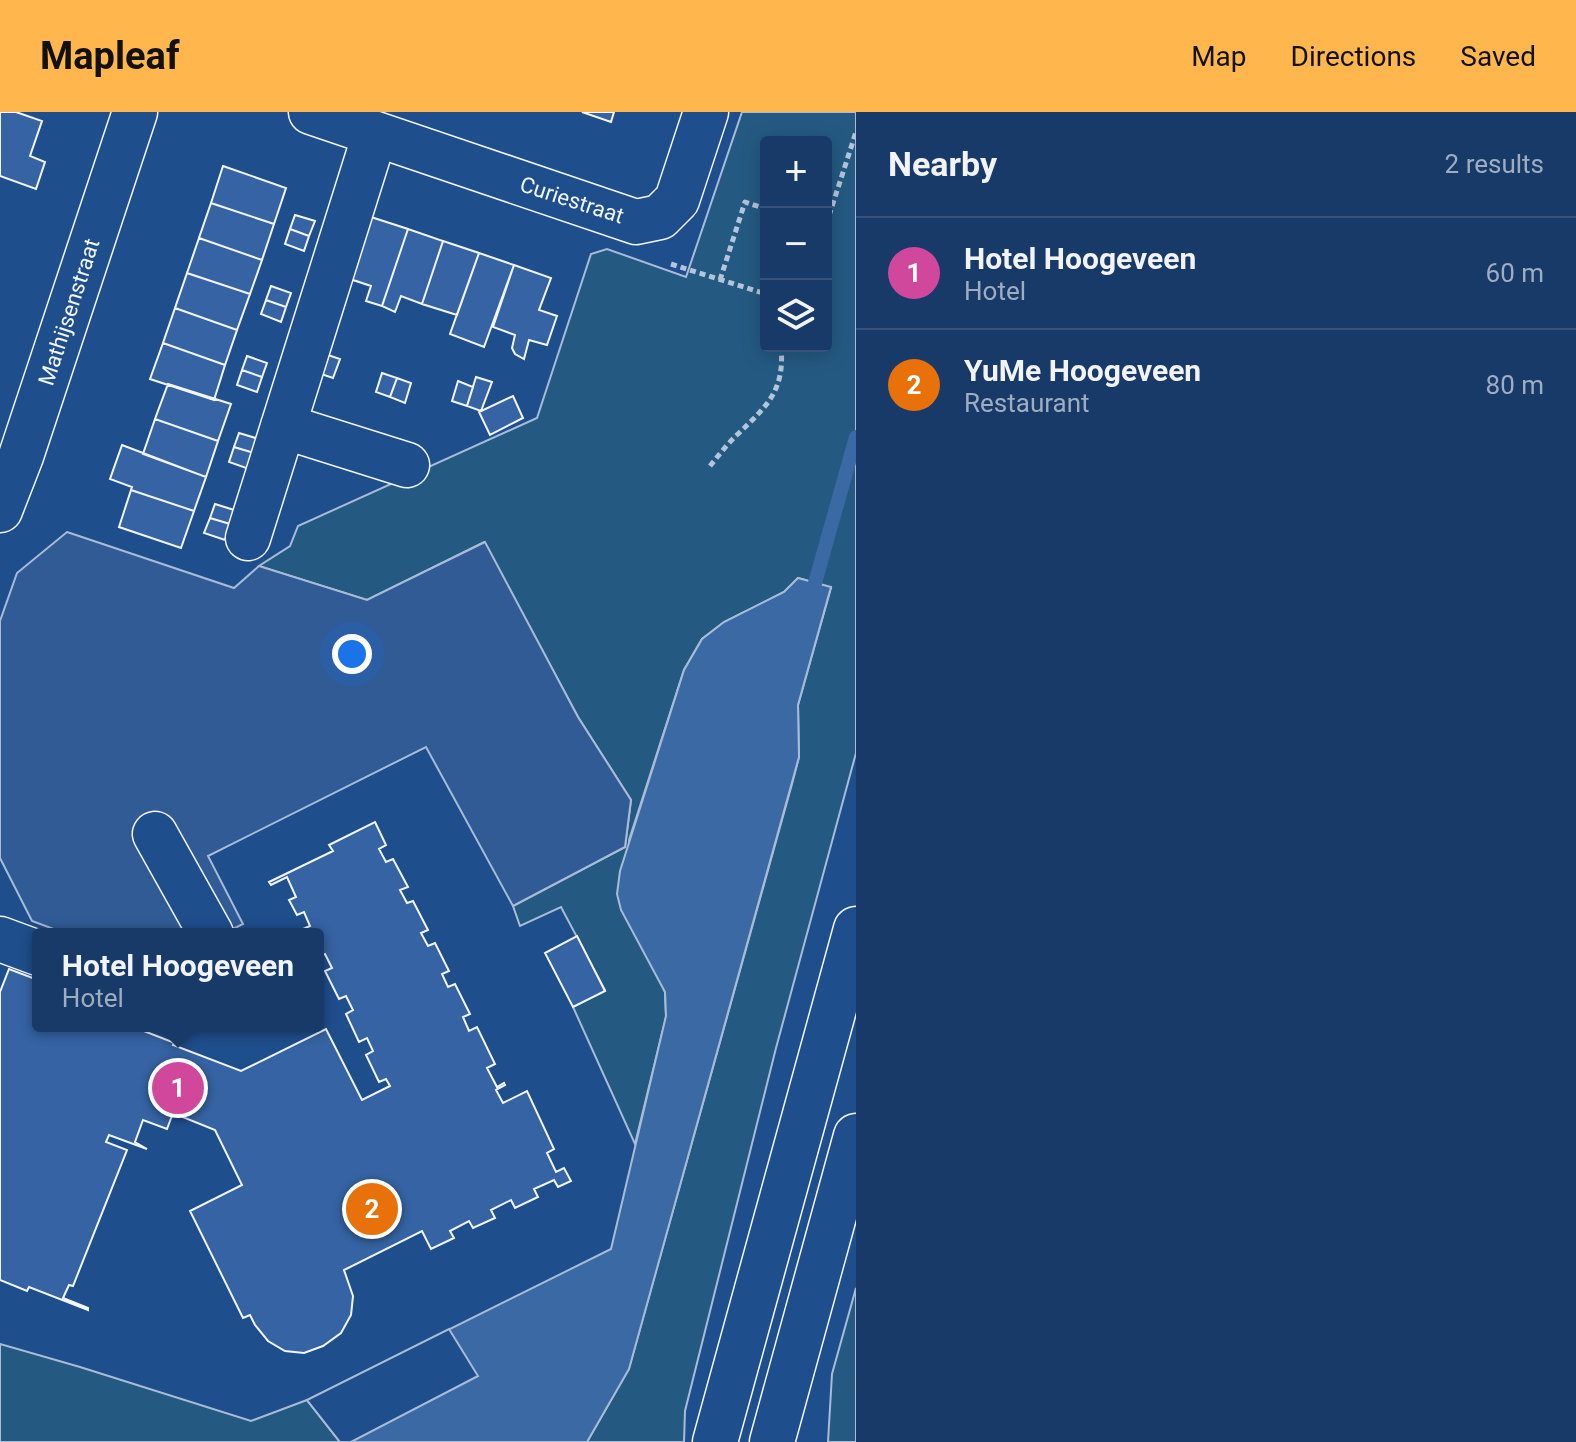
<!DOCTYPE html>
<html lang="en">
<head>
<meta charset="utf-8">
<style>
  :root { --surface:#173a69; --page:#244571; --text:#f1f3f6; --muted:#9eadc0; --line:#36547d; --accent:#ffb74d }
  body { margin:0; font-family:Roboto,sans-serif; background:var(--page); color:var(--text) }
  .controls { position:absolute; right:24px; top:24px; display:grid; overflow:hidden; border-radius:8px; box-shadow:0 4px 20px #0003 }
  .controls button { width:72px; height:72px; display:grid; place-items:center; padding:0; border:0; border-bottom:2px solid var(--line); background:var(--surface); color:var(--text); font:40px sans-serif }
  .you { position:absolute; left:352px; top:542px; width:28px; height:28px; margin:-20px; border:6px solid #fff; border-radius:50%; background:#1a73e8; box-shadow:0 0 0 12px #1a73e833 }
  .badge { display:grid; place-items:center; width:52px; height:52px; border-radius:50%; background:var(--accent); color:#fff; font-size:26px; font-weight:700 }
  .pin { position:absolute; translate:-50% -50%; border:4px solid #fff; box-shadow:0 2px 8px #0006 }
  .popup { position:absolute; left:32px; top:816px; width:292px; height:104px; box-sizing:border-box; display:grid; place-content:center; border-radius:8px; background:var(--surface); filter:drop-shadow(0 2px 6px #0005); font-size:26px; white-space:nowrap; color:var(--muted) }
  .popup b { font-size:30px; color:var(--text) }
  .popup::after { content:''; position:absolute; left:50%; top:100%; margin-left:-16px; border:16px solid transparent; border-top-color:var(--surface) }
  .list { margin:0; padding:0; list-style:none }
  h2 { display:flex; justify-content:space-between; align-items:center; height:104px; margin:0; padding:0 32px; font-size:34px }
  h2 small { font-size:26px; font-weight:400; color:var(--muted) }
  .list li { display:grid; grid-template-columns:52px 1fr auto; gap:24px; align-items:center; box-sizing:border-box; height:112px; padding:0 32px; border-top:2px solid var(--line) }
  .list b { display:block; font-size:30px; white-space:nowrap }
  .list p { margin:0; font-size:26px; white-space:nowrap; color:var(--muted) }
  .list em { font-size:26px; font-style:normal; color:var(--muted) }
  .icon { flex:none; width:44px; height:44px; fill:none; stroke:currentColor; stroke-width:2; stroke-linecap:round; stroke-linejoin:round }
  .map { position:relative; flex:none; width:856px; height:1330px; overflow:hidden }
  header { display:flex; align-items:center; gap:48px; box-sizing:border-box; height:112px; padding:0 40px; background:var(--accent); color:#111 }
  header strong { font-size:38px }
  nav { display:flex; gap:44px; margin-inline-start:auto; font-size:28px }
  main { display:flex }
  aside { flex:1; background:var(--surface) }
  .map>svg:first-child { display:block }
  .green { fill:#245a82; stroke:#a8bbd7; stroke-width:2; fill-rule:evenodd }
  .parking { fill:#305b95; stroke:#a8bbd7; stroke-width:2 }
  .water { fill:#3b69a3; stroke:#a8bbd7; stroke-width:2 }
  .pier { fill:#1f4e8c; stroke:#a8bbd7; stroke-width:2 }
  .lines { fill:none; stroke-linecap:round; stroke-linejoin:round }
  .stream { stroke:#3b69a3; stroke-width:14 }
  .building { fill:#3563a3; stroke:#f2f6ff; stroke-width:2 }
  .minor-casing { stroke:#f2f6ff; stroke-width:47 }
  .highway-casing { stroke:#f2f6ff; stroke-width:47 }
  .path { stroke:#b3c4dc; stroke-width:5; stroke-dasharray:6 4; stroke-linecap:butt }
  .minor { stroke:#1f4e8c; stroke-width:44 }
  .highway { stroke:#1f4e8c; stroke-width:44 }
  .labels { text-anchor:middle; dominant-baseline:central; stroke-width:6; stroke-linejoin:round; paint-order:stroke }
  .street-label { font-size:22px; fill:#f2f6ff; stroke:#1f4e8c }
</style>
</head>
<body>
<header>
<strong>Mapleaf</strong>
<nav><a>Map</a><a>Directions</a><a>Saved</a></nav>
</header>
<main>
<div class="map">
<svg width="856" height="1330" viewBox="0 0 856 1330">
  <rect width="100%" height="100%" fill="#1f4e8c"/>
  <path class="green" d="M 742,0 L 856,0 L 856,641 L 776,936 L 685,1299 L 684,1330 L 587,1330 L 629,1256 L 792,672 L 799,645 L 798,593 L 831,476 L 798,466 L 784,480 L 724,510 L 702,527 L 684,558 L 629,728 L 654,855 L 665,880 L 666,905 L 635,1032 L 573,895 L 605,878 L 561,795 L 520,814 L 513,794 L 625,735 L 631,688 L 578,605 L 484,430 L 367,488 L 259,454 L 290,434 L 298,414 L 537,306 L 591,142 L 607,137 L 686,165 ZM 766,30 L 826,30 L 826,234 L 766,234 Z
    M 856,1176 L 856,1330 L 828,1330 L 832,1262 Z
    M 0,1232 L 80,1255 L 251,1309 L 307,1288 L 340,1330 L 0,1330 Z"/>
  <path class="parking" d="M 67,420 L 234,476 L 259,454 L 367,488 L 485,430 L 578,605 L 631,688 L 625,735 L 513,794 L 426,635 L 208,744 L 243,812 L 223,822 L 67,822 L 32,809 L 0,746 L 0,509 L 17,461 Z"/>
  <path class="water" d="M 798,466 L 831,475 L 798,593 L 799,645 L 629,1257 L 587,1330 L 340,1330 L 307,1288 L 611,1137 L 666,904 L 665,880 L 621,798 L 617,782 L 620,759 L 684,558 L 702,527 L 724,510 L 784,480 Z"/>
  <path class="pier" d="M 449,1217 L 478,1264 L 351,1330 L 340,1330 L 307,1288 Z"/>
  <g class="lines">
    <path class="stream" d="M 815,471 L 856,325"/>
  </g>
  <path class="building" d="M 0,0 L 16,0 L 42,9 L 30,44 L 45,50 L 36,77 L 0,64 Z
    M 582,0 L 614,0 L 611,10 Z
    M 223,54 L 286,76 L 274,112 L 211,91 Z
    M 211,91 L 274,112 L 262,148 L 199,126 Z
    M 295,103 L 315,109 L 309,124 L 290,117 Z
    M 371,105 L 408,117 L 382,194 L 366,189 L 371,174 L 350,167 Z
    M 290,117 L 309,124 L 304,139 L 285,132 Z
    M 408,117 L 443,129 L 422,192 L 401,184 L 395,200 L 382,194 Z
    M 199,126 L 262,148 L 250,182 L 187,161 Z
    M 443,129 L 479,141 L 457,203 L 422,192 Z
    M 479,141 L 514,153 L 484,235 L 450,222 Z
    M 514,153 L 551,166 L 539,198 L 557,204 L 547,233 L 529,228 L 524,247 L 515,242 L 512,236 L 515,223 L 493,215 Z
    M 187,161 L 250,182 L 237,218 L 175,196 Z
    M 271,174 L 291,181 L 286,195 L 266,188 Z
    M 266,188 L 286,195 L 281,210 L 261,202 Z
    M 175,196 L 237,218 L 225,253 L 163,231 Z
    M 163,231 L 225,253 L 214,288 L 150,267 Z
    M 325,242 L 340,247 L 333,266 L 318,261 Z
    M 247,244 L 267,251 L 262,265 L 242,258 Z
    M 242,258 L 262,265 L 257,280 L 237,273 Z
    M 382,261 L 397,266 L 390,285 L 376,280 Z
    M 476,265 L 492,270 L 481,299 L 467,294 Z
    M 397,266 L 411,271 L 405,291 L 390,285 Z
    M 458,269 L 473,275 L 467,294 L 452,289 Z
    M 168,272 L 231,292 L 218,329 L 155,307 Z
    M 513,284 L 523,306 L 490,323 L 479,300 Z
    M 155,307 L 218,329 L 206,365 L 143,342 Z
    M 239,321 L 259,327 L 254,341 L 234,335 Z
    M 122,333 L 206,365 L 194,399 L 131,378 L 132,375 L 110,367 Z
    M 234,335 L 254,341 L 249,357 L 229,350 Z
    M 131,378 L 194,399 L 181,436 L 119,415 Z
    M 215,392 L 234,398 L 230,412 L 210,406 Z
    M 210,406 L 230,412 L 225,428 L 204,421 Z
    M 375,710 L 386,733 L 379,737 L 386,750 L 393,747 L 408,775 L 400,778 L 407,791 L 413,789 L 428,818 L 421,821 L 428,834 L 435,831 L 449,859 L 442,862 L 448,875 L 455,872 L 470,902 L 463,905 L 469,919 L 477,915 L 495,952 L 487,956 L 497,975 L 504,971 L 505,973 L 496,978 L 503,991 L 527,979 L 554,1037 L 547,1041 L 556,1060 L 564,1056 L 571,1069 L 558,1075 L 554,1068 L 534,1077 L 538,1085 L 515,1096 L 511,1088 L 491,1098 L 495,1106 L 473,1116 L 469,1109 L 450,1119 L 454,1126 L 431,1137 L 422,1119 L 344,1158 L 353,1184 L 351,1203 L 341,1221 L 323,1234 L 304,1241 L 285,1239 L 268,1229 L 255,1213 L 250,1203 L 243,1206 L 190,1099 L 242,1073 L 215,1018 L 173,1001 L 167,1017 L 143,1008 L 135,1030 L 147,1037 L 109,1023 L 106,1030 L 127,1038 L 73,1174 L 69,1173 L 63,1186 L 88,1196 L 88,1198 L 29,1175 L 27,1179 L 0,1168 L 0,880 L 9,857 L 38,868 L 38,914 L 131,914 L 172,930 L 178,914 L 181,914 L 173,933 L 241,959 L 326,917 L 362,988 L 390,974 L 386,967 L 379,970 L 366,943 L 373,939 L 367,926 L 359,930 L 346,902 L 353,898 L 346,884 L 339,887 L 325,859 L 332,856 L 325,842 L 318,845 L 318,822 L 306,822 L 303,817 L 310,814 L 304,800 L 297,803 L 289,788 L 296,785 L 287,765 L 271,773 L 269,770 L 333,739 L 329,733 Z
    M 577,824 L 605,879 L 573,895 L 545,841 Z"/>
  <g class="lines">
    <defs>
      <path id="minor" d="M 311,0 L 636,110 L 660,105 L 677,88 L 706,0
        M 283,314 L 407,353
        M 0,398 L 21,344 L 135,0
        M 248,426 L 375,22
        M 155,722 L 211,822
        M 0,827 L 38,841"/>
      <path id="highway" d="M 715,1330 L 856,817
        M 772,1330 L 856,1024"/>
    </defs>
    <use href="#minor" class="minor-casing"/>
    <use href="#highway" class="highway-casing"/>
    <path class="path" d="M 826,113 L 856,20
      M 671,152 L 766,182
      M 720,168 L 745,90 L 766,97
      M 710,354 C 719,343 728,331 739,321 C 768,293 785,278 781,234"/>
    <use href="#minor" class="minor"/>
    <use href="#highway" class="highway"/>
  </g>
  <g class="labels">
    <g class="street-label">
      <text transform="translate(572 88) rotate(18)">Curiestraat</text>
      <text transform="translate(69 200) rotate(-72)">Mathijsenstraat</text>
    </g>
  </g>
</svg>
<div class="controls">
<button>+</button>
<button>−</button>
<button><svg class="icon" aria-label="layers" viewBox="0 0 24 24"><path d="M12 4l9 5-9 5-9-5zM3 14l9 5 9-5"/></svg></button>
</div>
<div class="you"></div>
<div class="pin badge" style="left:178px;top:976px;background:#d1479c">1</div>
<div class="popup"><b>Hotel Hoogeveen</b>Hotel</div>
<div class="pin badge" style="left:372px;top:1097px;background:#e8710a">2</div>
</div>
<aside>
<h2>Nearby<small>2 results</small></h2>
<ul class="list">
<li><span class="badge" style="background:#d1479c">1</span><div><b>Hotel Hoogeveen</b><p>Hotel</p></div><em>60 m</em></li>
<li><span class="badge" style="background:#e8710a">2</span><div><b>YuMe Hoogeveen</b><p>Restaurant</p></div><em>80 m</em></li>
</ul>
</aside>
</main>
</body>
</html>
